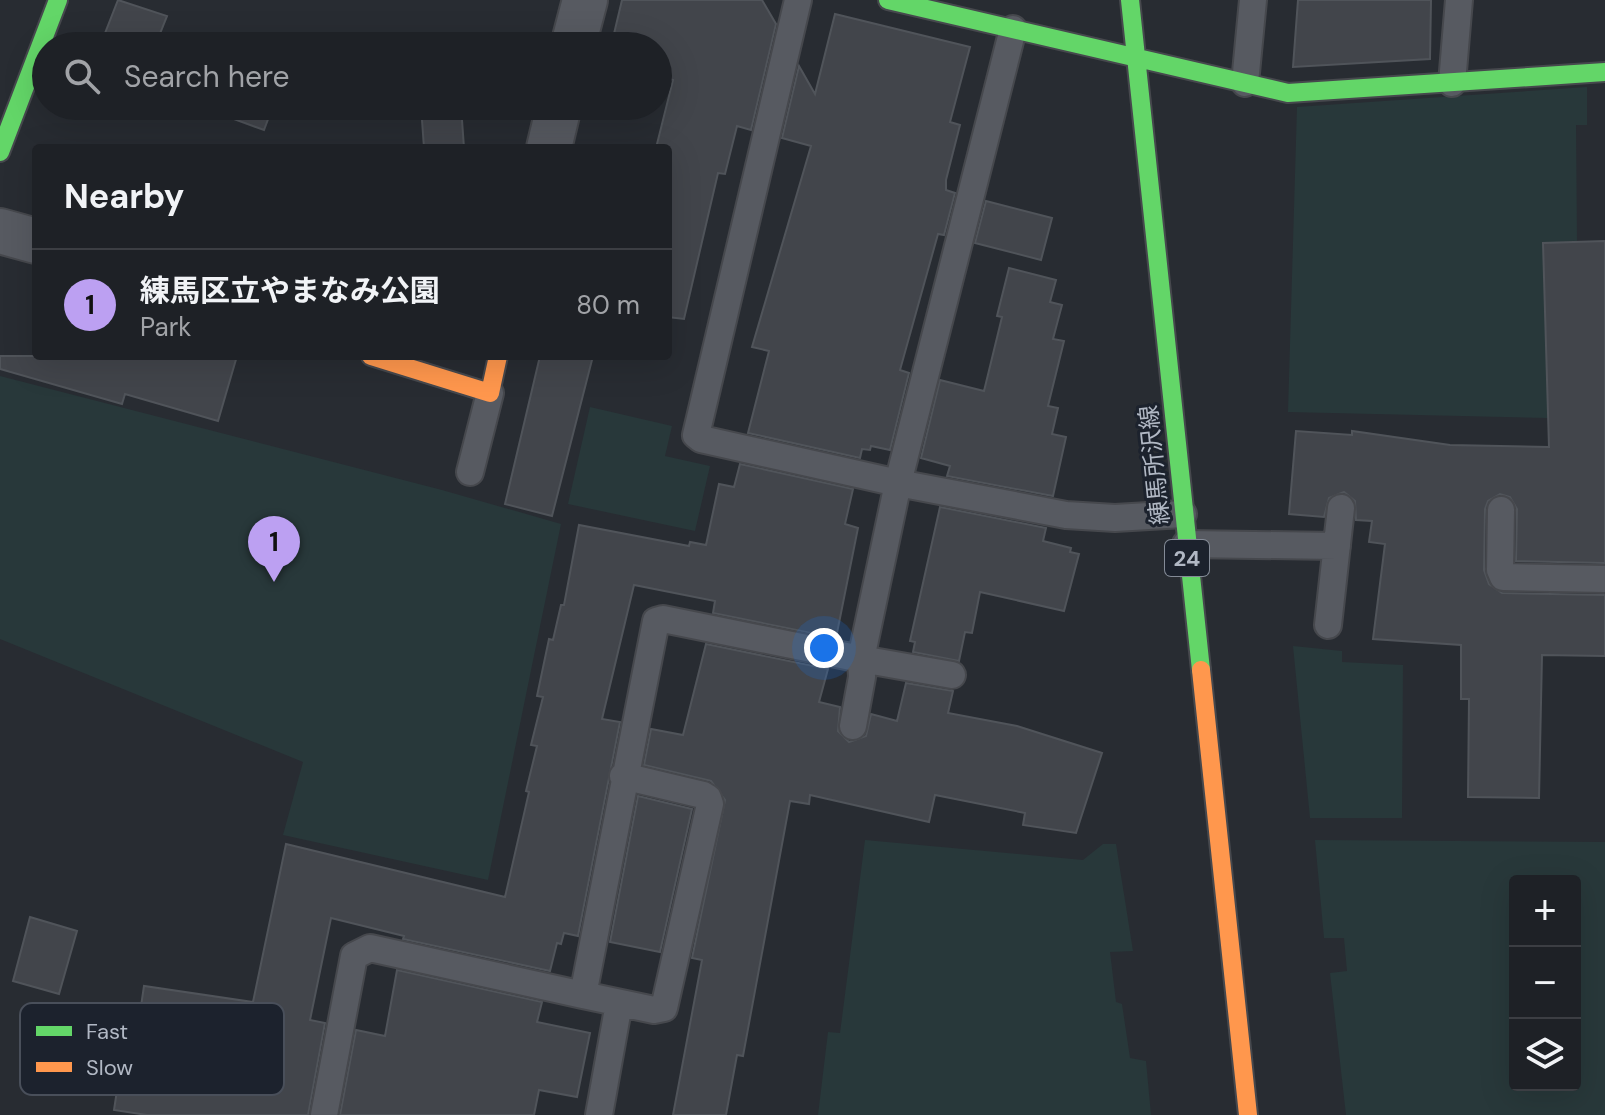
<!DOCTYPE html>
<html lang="en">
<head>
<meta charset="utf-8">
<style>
  :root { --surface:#1e2126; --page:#26292e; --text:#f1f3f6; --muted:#a1a3a7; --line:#3c3e43; --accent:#bca0f2 }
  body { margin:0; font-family:"DM Sans","Noto Sans JP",sans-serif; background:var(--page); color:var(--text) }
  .controls { position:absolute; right:24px; bottom:24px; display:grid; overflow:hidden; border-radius:8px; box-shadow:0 8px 32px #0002 }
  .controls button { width:72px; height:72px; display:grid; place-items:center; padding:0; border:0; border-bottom:2px solid var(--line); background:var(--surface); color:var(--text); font:40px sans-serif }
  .you { position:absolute; left:824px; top:648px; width:28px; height:28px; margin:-20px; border:6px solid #fff; border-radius:50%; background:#1a73e8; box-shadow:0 0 0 12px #1a73e833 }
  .badge { display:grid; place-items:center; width:52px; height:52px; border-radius:50%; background:var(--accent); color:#111; font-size:26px; font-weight:700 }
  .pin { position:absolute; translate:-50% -66px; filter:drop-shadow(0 2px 4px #0008) }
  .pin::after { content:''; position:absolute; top:42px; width:28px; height:24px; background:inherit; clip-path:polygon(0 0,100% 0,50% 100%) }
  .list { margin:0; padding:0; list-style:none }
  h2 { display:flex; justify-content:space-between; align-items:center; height:104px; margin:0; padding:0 32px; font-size:34px }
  h2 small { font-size:26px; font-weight:400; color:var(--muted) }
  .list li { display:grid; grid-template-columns:52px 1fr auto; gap:24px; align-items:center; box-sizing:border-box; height:112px; padding:0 32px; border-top:2px solid var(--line) }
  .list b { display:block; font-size:30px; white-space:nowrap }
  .list p { margin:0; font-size:26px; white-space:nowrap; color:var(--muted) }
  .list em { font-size:26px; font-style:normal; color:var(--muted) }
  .icon { flex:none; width:44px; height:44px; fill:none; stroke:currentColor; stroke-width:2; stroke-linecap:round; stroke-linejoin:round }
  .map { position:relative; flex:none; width:1605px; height:1115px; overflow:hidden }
  .search { position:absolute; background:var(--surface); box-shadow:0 8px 32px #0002; left:32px; top:32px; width:640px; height:88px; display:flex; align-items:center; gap:20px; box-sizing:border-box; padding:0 28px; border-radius:44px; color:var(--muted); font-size:30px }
  .panel { position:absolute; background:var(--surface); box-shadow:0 8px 32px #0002; left:32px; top:144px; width:640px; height:216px; border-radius:8px }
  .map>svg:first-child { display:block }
  .green { fill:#28383a; fill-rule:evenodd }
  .building { fill:#42454b; stroke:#50545a; stroke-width:2 }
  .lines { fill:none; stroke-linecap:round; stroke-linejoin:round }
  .lane-casing { stroke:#46484d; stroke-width:30 }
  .street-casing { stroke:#46484d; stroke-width:48 }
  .fast-casing { stroke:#46484d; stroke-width:22 }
  .slow-casing { stroke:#46484d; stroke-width:22 }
  .lane { stroke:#575a61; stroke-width:26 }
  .street { stroke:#575a61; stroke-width:44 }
  .fast { stroke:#63d668; stroke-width:18 }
  .slow { stroke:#ff974d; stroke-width:18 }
  .labels { text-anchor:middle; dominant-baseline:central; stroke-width:6; stroke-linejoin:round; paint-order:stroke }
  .shield { fill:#1c222d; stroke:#848b97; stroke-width:2 }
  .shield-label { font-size:22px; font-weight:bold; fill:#b1b8c4 }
  .street-label { font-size:24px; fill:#b1b8c4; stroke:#1c222d }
  .key { fill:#1c222d; stroke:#494f5a; stroke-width:2 }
  .key-label { font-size:22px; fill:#b1b8c4 }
</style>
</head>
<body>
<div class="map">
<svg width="1605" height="1115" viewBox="0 0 1605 1115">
  <rect width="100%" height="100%" fill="#282c32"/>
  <path class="green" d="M 1587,87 L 1587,125 L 1576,125 L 1577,242 L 1543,244 L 1548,418 L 1288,412 L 1297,107 Z
    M 0,376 L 442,490 L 561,524 L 488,880 L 283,835 L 303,762 L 0,639 Z
    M 590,407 L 672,426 L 665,456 L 710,466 L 695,531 L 568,504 Z
    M 1293,646 L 1342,651 L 1342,662 L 1403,665 L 1402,818 L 1310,818 Z
    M 865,840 L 1083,860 L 1103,844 L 1116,844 L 1133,951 L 1110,952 L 1116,1002 L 1122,1004 L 1130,1058 L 1146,1061 L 1151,1115 L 818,1115 L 828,1032 L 840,1033 Z
    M 1315,840 L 1605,842 L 1605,1115 L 1346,1115 L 1330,973 L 1347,971 L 1344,938 L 1324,938 ZM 1515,881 L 1575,881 L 1575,1085 L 1515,1085 Z"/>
  <path class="building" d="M 118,0 L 167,16 L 155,46 L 100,46 Z
    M 622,0 L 762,0 L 776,24 L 751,130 L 737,126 L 725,174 L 718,173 L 684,319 L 668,317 L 668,148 L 656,148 L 673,80 L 658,76 L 658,46 L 613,38 Z
    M 1298,0 L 1431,0 L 1430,59 L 1293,67 Z
    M 835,14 L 970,47 L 950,122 L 960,125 L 946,180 L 946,190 L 955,193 L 944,235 L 938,234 L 900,370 L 909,373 L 890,450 L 871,446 L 870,450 L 862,449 L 860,458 L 748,433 L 769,351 L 752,347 L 811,146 L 782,138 L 799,66 L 815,94 Z
    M 223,106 L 273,106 L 264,130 L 220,114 Z
    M 421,106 L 461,106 L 464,148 L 424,148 Z
    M 986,201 L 1052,218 L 1041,260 L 975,243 Z
    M 1605,241 L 1605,563 L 1516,561 L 1517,509 L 1510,497 L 1500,494 L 1488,501 L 1485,509 L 1484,570 L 1489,584 L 1502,593 L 1605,595 L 1605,656 L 1542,655 L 1539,798 L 1468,797 L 1469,699 L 1461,699 L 1461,645 L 1373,639 L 1385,544 L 1369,542 L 1372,521 L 1356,520 L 1355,501 L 1344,492 L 1329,498 L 1324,517 L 1289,514 L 1296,431 L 1352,435 L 1352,431 L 1450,445 L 1549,447 L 1543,243 Z
    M 1009,268 L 1056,280 L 1050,302 L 1062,305 L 1053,339 L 1064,341 L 1048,406 L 1058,408 L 1052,434 L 1066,437 L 1053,496 L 947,476 L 950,466 L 921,458 L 940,380 L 984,391 L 1002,317 L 997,316 Z
    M 0,356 L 237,356 L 218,421 L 125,394 L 122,404 L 0,369 Z
    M 540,356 L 593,356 L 552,516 L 505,504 Z
    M 740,464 L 853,489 L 845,524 L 858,528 L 836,638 L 713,613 L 715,601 L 634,585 L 602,719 L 620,722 L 578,936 L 564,933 L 561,944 L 557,943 L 550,971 L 403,939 L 404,936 L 331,918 L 310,1020 L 325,1023 L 308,1115 L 147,1115 L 114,1110 L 120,1071 L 131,1073 L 144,986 L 253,1002 L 286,844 L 505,897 L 529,792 L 526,791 L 537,746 L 531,745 L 543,697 L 537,696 L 549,639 L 553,640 L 561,605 L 564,605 L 579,525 L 689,546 L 690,542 L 706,545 L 719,484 L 734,487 Z
    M 940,507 L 1046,528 L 1043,541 L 1071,548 L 1070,552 L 1079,554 L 1064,611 L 980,592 L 972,633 L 965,632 L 959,661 L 913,652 L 915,642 L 910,641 Z
    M 706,644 L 828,669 L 819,702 L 840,707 L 838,731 L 849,742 L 866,736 L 871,714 L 897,721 L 906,683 L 953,691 L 948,713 L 1017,726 L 1102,753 L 1076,833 L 1023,825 L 1025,813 L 935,795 L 929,822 L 810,795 L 809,804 L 790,801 L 743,1056 L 737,1055 L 726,1115 L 673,1115 L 702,960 L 692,958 L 725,800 L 711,781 L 644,765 L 651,729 L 683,735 Z
    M 638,796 L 692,809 L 660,952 L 610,942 Z
    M 30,917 L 77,931 L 59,994 L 13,981 Z
    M 397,970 L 542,1002 L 537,1022 L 590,1033 L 577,1097 L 539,1090 L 534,1115 L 340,1115 L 356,1030 L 385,1036 Z"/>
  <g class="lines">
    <defs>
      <path id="lane" d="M 798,0 L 696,435 L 701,439 L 898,483 L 1066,515 L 1115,518 L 1183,514
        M 1245,83 L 1253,0
        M 1452,83 L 1459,0
        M 470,472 L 490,393
        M 1501,510 L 1500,570 L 1503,577 L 1605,579
        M 1186,544 L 1337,546
        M 1328,625 L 1341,508
        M 853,726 L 862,677 L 861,659 L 952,675
        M 583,995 L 654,1010 L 664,1008 L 710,804 L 708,798 L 703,795 L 623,776
        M 324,1115 L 354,956 L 370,948 L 583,995 L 656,621 L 663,619 L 861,659 L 898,483 L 1013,29
        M 599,1115 L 619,1003"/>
      <path id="street" d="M 573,46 L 585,0
        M 549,148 L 559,106
        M 0,231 L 36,241"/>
      <path id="fast" d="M 888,0 L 1288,93 L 1605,72
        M 1130,0 L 1201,670
        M 0,152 L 58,0"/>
      <path id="slow" d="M 371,356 L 490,393 L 498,356
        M 1201,670 L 1248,1115"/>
    </defs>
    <use href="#lane" class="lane-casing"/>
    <use href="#street" class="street-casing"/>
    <use href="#fast" class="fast-casing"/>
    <use href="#slow" class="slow-casing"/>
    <use href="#lane" class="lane"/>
    <use href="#street" class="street"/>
    <use href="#fast" class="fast"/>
    <use href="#slow" class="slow"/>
  </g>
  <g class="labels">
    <rect class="shield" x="1165" y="540" width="44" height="36" rx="6"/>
    <g class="shield-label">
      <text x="1187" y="558">24</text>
    </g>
    <g class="street-label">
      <text transform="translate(1154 465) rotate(-96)">練馬所沢線</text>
    </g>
  </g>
  <rect x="20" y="1003" width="264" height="92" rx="12" class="key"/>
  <rect x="36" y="1026" width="36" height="10" fill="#63d668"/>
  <rect x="36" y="1062" width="36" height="10" fill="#ff974d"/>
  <g class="key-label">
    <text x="86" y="1039">Fast</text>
    <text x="86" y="1075">Slow</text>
  </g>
</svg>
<div class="controls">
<button>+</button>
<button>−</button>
<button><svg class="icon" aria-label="layers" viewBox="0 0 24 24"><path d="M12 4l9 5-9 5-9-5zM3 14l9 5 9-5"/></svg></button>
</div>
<div class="you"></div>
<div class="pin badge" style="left:274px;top:582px">1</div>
<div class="search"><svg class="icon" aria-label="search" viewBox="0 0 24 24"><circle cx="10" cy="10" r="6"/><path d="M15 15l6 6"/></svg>Search here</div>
<section class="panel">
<h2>Nearby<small></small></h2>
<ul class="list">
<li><span class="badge">1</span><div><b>練馬区立やまなみ公園</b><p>Park</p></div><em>80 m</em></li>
</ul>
</section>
</div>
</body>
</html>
